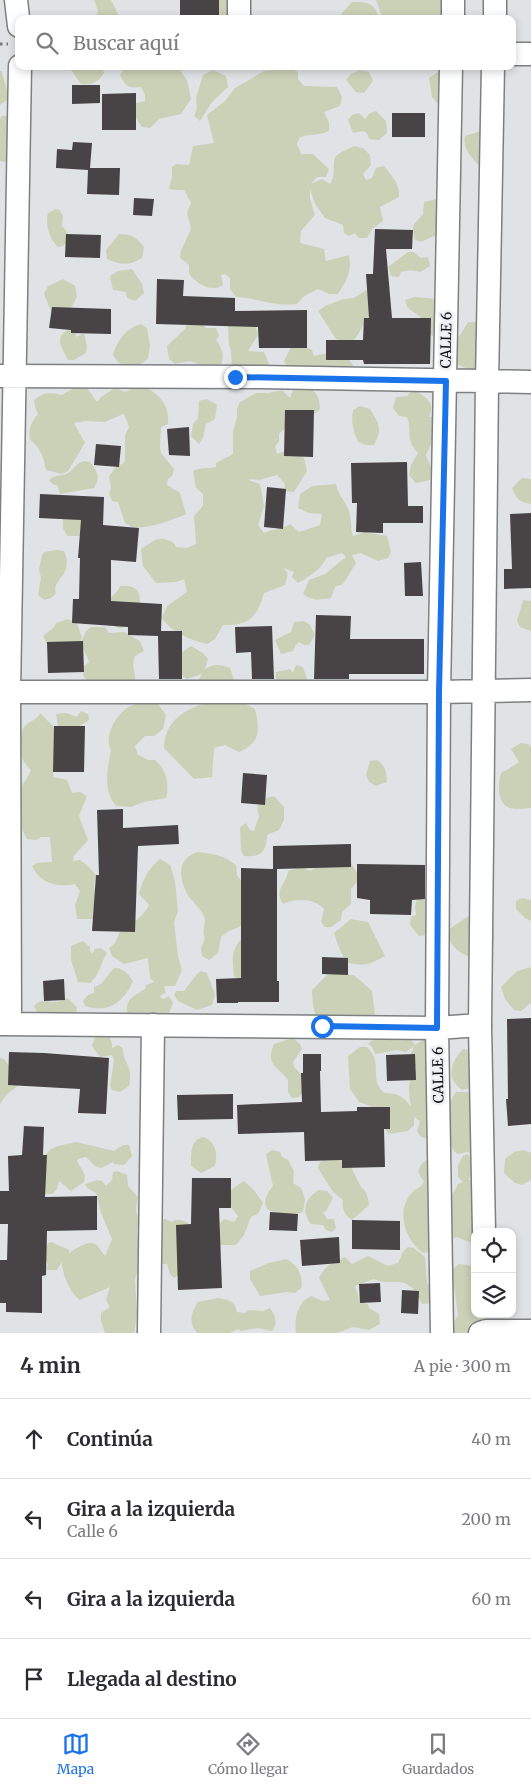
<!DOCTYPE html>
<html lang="es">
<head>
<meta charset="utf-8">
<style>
  :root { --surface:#fff; --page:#f2f2f3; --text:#2b2b33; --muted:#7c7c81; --line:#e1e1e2; --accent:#1a73e8 }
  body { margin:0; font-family:Merriweather,serif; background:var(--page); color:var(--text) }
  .controls { position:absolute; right:15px; bottom:15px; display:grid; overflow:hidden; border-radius:10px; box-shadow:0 2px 8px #0003 }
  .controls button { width:45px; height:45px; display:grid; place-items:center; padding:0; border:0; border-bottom:1px solid var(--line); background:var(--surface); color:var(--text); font:25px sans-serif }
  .stop { position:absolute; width:15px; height:15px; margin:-11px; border:4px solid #1a73e8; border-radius:50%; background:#fff }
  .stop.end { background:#1a73e8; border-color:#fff; box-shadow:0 1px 5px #0008 }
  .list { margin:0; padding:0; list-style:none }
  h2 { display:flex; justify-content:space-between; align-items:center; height:65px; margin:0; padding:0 20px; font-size:21px }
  h2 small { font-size:16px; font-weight:400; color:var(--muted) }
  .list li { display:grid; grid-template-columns:32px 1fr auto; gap:15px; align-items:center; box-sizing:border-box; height:80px; padding:0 20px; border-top:1px solid var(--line) }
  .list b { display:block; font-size:19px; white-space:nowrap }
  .list p { margin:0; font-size:16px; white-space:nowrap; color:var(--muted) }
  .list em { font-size:16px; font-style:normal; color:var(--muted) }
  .icon { flex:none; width:28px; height:28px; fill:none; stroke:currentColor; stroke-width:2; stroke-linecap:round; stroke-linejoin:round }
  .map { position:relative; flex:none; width:531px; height:1333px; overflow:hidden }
  .search { position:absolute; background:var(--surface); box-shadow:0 2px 8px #0003; left:15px; right:15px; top:15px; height:55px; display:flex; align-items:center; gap:12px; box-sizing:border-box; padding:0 18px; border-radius:10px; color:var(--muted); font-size:19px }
  .sheet { height:385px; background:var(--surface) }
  nav { display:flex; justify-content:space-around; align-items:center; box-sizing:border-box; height:70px; border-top:1px solid var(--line); background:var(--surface); font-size:14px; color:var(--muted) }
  nav a { display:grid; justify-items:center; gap:2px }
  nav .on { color:var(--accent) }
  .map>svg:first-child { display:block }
  .green { fill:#cbd1b7 }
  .building { fill:#484345 }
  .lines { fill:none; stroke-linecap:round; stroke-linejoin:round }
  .minor-casing { stroke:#7c8083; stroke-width:25 }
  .path { stroke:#747678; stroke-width:3; stroke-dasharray:2.5 4; stroke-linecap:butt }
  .minor { stroke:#fff; stroke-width:22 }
  .route { stroke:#1a73e8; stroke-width:6 }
  .labels { text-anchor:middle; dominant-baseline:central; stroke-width:5; stroke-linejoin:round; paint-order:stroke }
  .street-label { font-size:14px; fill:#0c0d0e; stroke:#ecf0f4 }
</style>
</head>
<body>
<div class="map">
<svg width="531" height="1333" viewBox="0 0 531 1333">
  <rect width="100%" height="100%" fill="#dfe3e6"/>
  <path class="green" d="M 94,0 L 111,0 L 119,16 L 118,19 L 96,19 L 98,11 Z
    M 216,0 L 235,0 L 229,19 L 220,19 Z
    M 376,0 L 452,0 L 448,11 L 440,19 L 383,19 Z
    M 352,2 C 367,2 375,2 379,19 L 342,19 L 342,13 Z
    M 68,66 L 102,66 L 104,73 C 98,83 92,85 81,84 Z
    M 126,66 L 153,66 L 159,70 L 161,66 L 178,67 L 187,80 L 191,99 L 181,114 L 159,119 L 150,128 L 142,127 L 133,114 L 136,103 L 145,101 L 145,95 L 141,87 C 129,89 125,86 120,75 Z
    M 290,68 L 298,72 L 298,79 L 304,86 L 337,87 L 342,97 L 340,106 L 324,112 L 329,122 L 329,131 C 318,136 310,134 300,137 L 297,144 L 301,154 L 313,154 L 329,169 L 326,177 L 317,177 L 311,184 L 322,179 L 330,184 C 337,173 331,164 336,156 C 340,152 349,149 354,146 L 363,148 L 370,155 L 371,165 L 363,174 L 366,180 L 372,178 L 376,168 L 384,166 C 392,176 400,184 399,197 L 380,207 L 383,221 L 373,228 L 367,238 L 358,238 L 355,233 L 349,236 L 344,233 L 343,225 L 325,218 L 315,204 L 310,189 L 310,199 L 315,215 L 301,231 L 300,243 L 324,249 L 326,261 L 349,255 C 352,272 347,280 338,294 L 329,294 L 318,289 L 303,297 L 297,304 C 276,307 257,298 236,297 L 230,289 L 230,278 L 225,274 L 221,275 L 223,285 C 212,293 197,284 189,274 L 189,265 L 180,258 L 181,251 L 191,229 L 187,213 L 191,203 L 184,190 L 172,190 L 169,188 L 172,177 L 172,167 L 176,164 L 189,165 L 193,146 L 214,143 L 207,115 L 225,101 L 235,88 L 264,71 Z
    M 442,69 L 453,95 L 437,103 L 432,97 L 429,78 Z
    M 213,70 L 226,76 L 228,87 L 212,102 L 200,121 L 194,116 L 197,109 L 196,98 L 203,75 Z
    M 360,70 L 369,72 L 373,81 L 364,93 L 356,92 L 346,80 L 351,74 Z
    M 0,71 L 2,71 C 3,81 9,90 7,100 L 0,105 Z
    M 376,111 L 386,121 L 387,133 L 379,140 L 369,139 L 367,133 L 363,131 L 353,133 L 348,120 L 352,115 L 359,113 L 365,119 L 370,113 Z
    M 2,116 L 8,116 L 10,160 L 5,162 L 0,161 L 0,119 Z
    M 481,131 L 487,162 L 479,165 C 471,158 462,147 465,136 Z
    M 436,199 L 446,213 L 441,233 L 421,242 L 415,240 C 411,221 413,227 423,214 L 424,202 Z
    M 56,209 L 60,210 L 63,216 L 62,226 L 67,232 L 69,240 L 63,246 L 58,247 C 49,239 45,224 48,213 Z
    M 119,234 C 132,234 136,237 144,247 L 142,258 C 129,266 121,265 107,259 L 106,250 Z
    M 408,252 L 414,252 L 421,258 L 428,257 L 430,266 L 420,272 C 413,270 408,270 401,272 L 399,277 L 391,276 L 388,267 Z
    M 132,269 L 142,284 L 144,293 L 135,301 L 127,298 L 126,292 L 113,290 L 110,276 L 118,271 Z
    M 63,279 L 75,286 L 77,297 L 71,308 L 65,312 L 51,311 L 44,294 L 48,286 Z
    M 366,290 L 375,297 L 380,310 C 375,315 368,319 364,324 C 355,338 357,345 336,339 L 318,311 L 325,306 L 343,299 L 354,298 Z
    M 415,297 L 449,300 L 440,338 L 430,335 C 428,330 425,324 422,319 C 416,311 407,312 405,300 Z
    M 195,315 L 206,328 L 216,328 L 219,336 L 216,340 C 229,356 220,367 213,384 L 193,371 L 197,363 L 189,361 L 175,364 L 169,359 L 167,346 L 185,329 L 189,316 Z
    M 468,322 L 484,322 L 488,361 L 474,371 L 456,364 L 455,343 Z
    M 141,324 L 147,328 L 150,345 L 148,358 C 138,370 121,370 113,355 C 118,339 125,329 141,324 Z
    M 255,324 L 258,335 L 248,351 L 264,352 L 269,364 L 268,371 L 232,369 L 231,350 L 229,345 L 228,326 Z
    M 71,328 L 76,333 L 76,337 L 84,333 L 87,347 L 86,353 L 74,360 L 68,360 C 61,346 53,337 71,328 Z
    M 296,343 L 312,350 L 314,356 C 332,352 342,349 353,365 L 350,372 L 289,371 L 284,361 L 291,347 Z
    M 140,385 C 157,392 170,403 168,424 L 161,427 L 160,447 L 161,453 L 174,469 L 172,476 L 168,479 L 167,485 L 180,493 L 186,514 C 176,519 144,530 132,527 C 130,526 128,524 125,523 L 118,502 L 112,501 L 109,494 L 111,488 L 109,476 L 116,467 L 124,463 L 125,460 L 125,435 L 129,427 L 125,416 L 123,414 L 105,422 L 85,421 L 74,423 L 85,443 L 68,471 L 62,474 L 46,470 C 44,458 40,447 30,440 C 28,429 31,423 38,414 L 35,407 L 34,400 C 43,392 51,392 62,395 L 77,386 L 87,388 L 97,402 L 101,397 L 115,388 L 125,392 Z
    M 308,386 C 317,392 320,399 320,409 C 308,422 290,421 279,434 L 279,442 L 275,446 L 277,454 C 289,449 294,451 304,458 L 307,471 L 294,492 L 284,491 L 285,484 L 277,475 L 259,480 L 248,479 L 251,481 L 260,484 L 264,506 L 258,525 L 264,533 C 273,529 282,529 290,524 L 299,532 L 320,525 L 322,514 L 309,513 L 298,508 L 300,494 L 312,486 L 336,484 C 338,496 346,501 349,511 C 352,519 350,527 353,536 L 365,532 L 387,536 L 391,552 L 388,558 L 378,561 L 361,553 L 352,555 L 356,563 L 343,584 L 335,587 L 331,598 C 319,600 312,601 303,594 L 309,580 L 325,574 L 346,557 L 342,553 L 326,558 C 323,568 307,578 298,583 L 292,577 L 294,572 L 283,568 L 288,573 L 285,585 L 264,593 C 257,617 250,626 223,625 L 215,639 L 207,644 C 192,641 170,631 162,618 L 167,606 L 187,592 L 184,579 L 176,582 L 156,583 L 143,566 L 141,549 C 154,541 159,534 174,543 L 176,547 L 186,548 L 196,544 L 194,516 L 203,506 L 203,494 L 196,488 L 193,471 C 200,467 207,469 216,467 L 216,463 L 233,454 L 233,431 L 237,417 L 237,409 L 240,402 L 256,393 L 268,393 L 282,390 L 290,398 L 293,390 Z
    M 416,391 C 428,399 435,402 429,417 L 435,416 L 433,440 L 426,455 L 432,470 L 430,480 L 416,483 L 409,475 L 411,465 L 418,453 C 404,437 413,434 407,417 L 399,416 L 393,408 L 396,397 L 408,396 L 409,393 Z
    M 207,399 L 217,405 L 215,419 L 206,424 L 203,438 L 199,444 L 191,436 L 193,424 L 198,418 L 199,401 Z
    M 360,406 L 370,409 C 379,424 383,428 374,445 L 366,445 L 358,442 C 353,430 351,422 353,410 Z
    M 84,461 L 90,462 C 97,470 101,477 94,488 L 60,494 L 57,485 L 54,485 L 49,480 C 55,474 61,477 68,473 C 75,469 73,465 84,461 Z
    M 522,478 L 531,479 L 531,504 C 520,502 516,499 512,488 Z
    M 63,518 L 84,519 L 82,536 L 67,536 L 63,528 Z
    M 56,550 L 64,551 C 75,576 51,578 56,594 L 51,598 L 44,600 L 38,595 L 41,578 L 39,569 L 42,555 L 44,552 Z
    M 120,586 C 155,582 136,624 122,628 C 117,629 112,625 108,622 C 109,615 107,602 112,596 C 116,592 118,592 120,586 Z
    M 523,600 L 531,601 L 531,631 L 520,627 L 517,621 Z
    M 68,619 L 77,623 L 82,638 L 79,643 L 54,645 L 47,644 L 43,636 L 54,627 L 56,623 Z
    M 304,621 L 310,625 L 315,635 L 309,645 L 304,645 L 299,642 L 295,646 L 293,651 L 281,654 L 275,640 L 291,632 L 294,622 Z
    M 91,627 L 105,627 L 109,633 L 124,632 L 140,641 L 144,651 L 135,656 C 131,667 136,672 135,683 L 106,682 L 102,680 L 101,681 L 87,681 L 83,675 L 84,666 L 89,662 L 81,643 L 86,631 Z
    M 191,646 L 203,653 L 208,659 L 205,669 C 213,664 221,664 230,668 L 236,686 L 199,687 L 199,679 L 202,674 L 187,679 L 182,675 L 177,656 Z
    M 296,665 L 303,667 L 309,685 L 275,688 L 276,672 L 290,669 L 293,673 Z
    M 233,697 L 255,709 C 260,729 261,743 239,752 L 225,745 L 214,748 L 212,777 L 194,779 L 164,748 C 164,711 204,702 233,697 Z
    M 156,701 L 166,715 L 163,729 L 154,736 L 145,736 L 135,746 L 138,755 L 148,760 L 155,760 C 166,769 170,785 166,798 L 144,802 L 131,807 L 116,806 C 102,790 108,768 111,750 C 103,736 118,710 133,705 C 140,703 149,702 156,701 Z
    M 81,711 L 88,714 L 89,720 C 80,727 69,732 58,726 L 56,714 L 66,713 L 77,717 Z
    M 40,713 L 54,727 L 55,748 L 53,777 L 67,780 L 72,793 L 80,792 L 87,796 L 79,816 L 88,840 L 74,856 L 73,861 L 80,860 L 90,868 L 96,875 L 94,884 L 97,919 L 77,919 L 75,905 L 80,891 L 75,884 C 57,888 40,883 32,866 L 37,863 L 52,862 L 50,837 L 41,837 L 36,840 L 27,839 C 18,821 8,806 21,787 C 26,779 27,779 31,770 C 19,760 15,739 25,726 C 30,721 37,720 40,713 Z
    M 521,743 L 528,744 L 531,747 L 531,808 C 525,808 516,810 510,808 C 497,805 497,781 502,772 L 507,770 L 519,762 L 511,749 Z
    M 377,760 C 386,766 386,771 387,782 L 376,786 L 369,782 L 366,775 L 370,761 Z
    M 274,796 L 284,807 L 284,820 L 279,830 L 267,835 C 267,852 260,858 244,856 L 241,850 L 240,827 L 246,823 L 250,830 L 254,831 L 259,816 C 254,802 262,799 274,796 Z
    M 198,852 C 213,854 224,855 236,865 L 237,875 L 247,890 L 244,921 L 239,927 L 229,931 L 221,937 L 218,953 L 209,960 L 202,956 L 201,948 L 205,938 C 201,931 207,923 204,916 C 201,909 194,903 189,897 C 182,886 176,867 188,857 C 190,855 195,853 198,852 Z
    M 160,859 L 170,865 L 175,881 L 178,911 L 174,922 L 178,956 L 182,970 L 175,986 L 164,986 L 166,993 L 161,995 L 160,997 L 164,999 L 169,996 L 173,1003 L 169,1014 C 157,1019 138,1021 127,1014 C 126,998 133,997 145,989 L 146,985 L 154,982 L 150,978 L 148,958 L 124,964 L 112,956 L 109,948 L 115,943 L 121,929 C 132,924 144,916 149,905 L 139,894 C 143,879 148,869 160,859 Z
    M 350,861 L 360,878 L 351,889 L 351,904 L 342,912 L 341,920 L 331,927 L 325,927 L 321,922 L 324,909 C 315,898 295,898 283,904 C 273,889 287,884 288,871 L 300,867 L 311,871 L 313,869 L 323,865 Z
    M 430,893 L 427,935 L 419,936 L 410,925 L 411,917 L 416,915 L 415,906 L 417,899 Z
    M 522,898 L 531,900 L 531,921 L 525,918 L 516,909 L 516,901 Z
    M 478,913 L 490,916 L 494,932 L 494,943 L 483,951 L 471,957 C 459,954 447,943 448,930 L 467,917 Z
    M 351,919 L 368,922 L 385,956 C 369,965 363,967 346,962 L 339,948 L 334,933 Z
    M 241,940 L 259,942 L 240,981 L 234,976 C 233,962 230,950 241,940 Z
    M 83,941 L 90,947 L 90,951 L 92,954 L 95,949 L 101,948 L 107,953 C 99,966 101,973 90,983 L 78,982 L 71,960 L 71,946 Z
    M 531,967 L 531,1003 L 521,1011 L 514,1010 L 505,999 L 501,987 L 517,971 Z
    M 114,968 C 123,967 128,974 133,981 C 124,1002 108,1014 85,1006 L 83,1001 L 88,995 L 94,993 L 94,987 L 101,984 Z
    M 201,971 L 207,973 L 215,995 L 212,1005 L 197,1010 L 178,1001 L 174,995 L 176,991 L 184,991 L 197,974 Z
    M 328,974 L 354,975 L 372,991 L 375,1014 L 367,1034 L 349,1040 C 320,1025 313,1024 312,990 Z
    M 67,998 L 77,1007 L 76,1013 L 69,1015 L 38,1014 L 34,1006 C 45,994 51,1008 67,998 Z
    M 100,1035 L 109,1035 L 112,1044 L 112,1048 L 118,1045 L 123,1048 C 122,1062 134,1065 129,1086 L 120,1092 L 112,1090 L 110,1086 L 114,1061 L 112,1055 L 100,1057 L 92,1046 L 95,1037 Z
    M 386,1036 L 399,1036 L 403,1040 L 409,1036 L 415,1045 L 423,1040 L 429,1039 L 429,1140 L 420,1136 L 417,1131 L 420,1121 L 414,1117 L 414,1125 L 408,1131 L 389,1134 L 385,1129 L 388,1124 L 385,1111 L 359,1102 L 350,1089 L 348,1056 L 360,1047 L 367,1047 C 384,1063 368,1077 384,1093 C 399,1093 404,1097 411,1107 C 409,1093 406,1081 416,1069 L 411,1054 L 414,1046 L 406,1052 L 397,1050 L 375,1054 L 372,1047 L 368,1044 L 374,1038 L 382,1040 Z
    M 293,1038 L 300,1044 L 302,1049 L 293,1062 L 294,1067 L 306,1079 L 304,1090 L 299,1097 L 292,1098 L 288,1092 L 288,1080 C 277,1066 265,1065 274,1044 Z
    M 463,1049 L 475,1051 L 475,1087 L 462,1090 C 445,1078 451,1062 463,1049 Z
    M 0,1058 L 4,1059 L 10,1067 L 19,1085 L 6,1095 L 0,1104 Z
    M 456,1092 L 475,1092 L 477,1156 L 467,1152 L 457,1154 C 442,1140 444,1108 456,1092 Z
    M 203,1137 C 216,1141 218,1154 215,1166 L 201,1173 L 191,1166 C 191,1155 190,1140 203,1137 Z
    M 76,1142 L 114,1151 L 123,1145 L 129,1145 L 132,1156 L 124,1165 L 114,1164 L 113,1162 L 101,1168 L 95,1166 L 86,1157 L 78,1159 L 77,1161 L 85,1175 L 84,1182 L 71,1191 L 59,1181 L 57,1189 L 52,1194 L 45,1194 C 39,1182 37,1160 50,1150 C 56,1145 69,1144 76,1142 Z
    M 272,1150 L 280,1152 L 282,1157 L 288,1160 L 294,1171 L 293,1183 L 301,1188 L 305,1199 L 303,1212 L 289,1216 C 283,1213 280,1214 274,1212 C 259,1208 266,1194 273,1186 L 266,1154 Z
    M 524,1150 L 531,1153 L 531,1180 L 522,1185 L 515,1183 L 504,1173 L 505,1159 L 514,1152 Z
    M 467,1154 L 472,1157 L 472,1176 L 468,1180 L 472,1180 L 475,1243 L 472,1243 L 456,1237 L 433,1251 L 423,1253 C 406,1241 396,1213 410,1195 C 414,1189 421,1188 424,1182 L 418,1172 C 421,1163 423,1160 433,1159 L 449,1197 L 454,1192 L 458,1184 L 463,1182 L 458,1177 L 458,1165 L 463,1156 Z
    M 333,1158 L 348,1161 L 361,1187 C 367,1191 368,1198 369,1205 L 352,1220 C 344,1214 342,1209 343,1200 L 333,1192 L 318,1168 C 319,1160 325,1159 333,1158 Z
    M 117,1171 L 127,1175 L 128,1186 L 138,1197 L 136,1210 L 139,1221 L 137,1232 L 142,1240 L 142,1255 L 135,1280 L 137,1314 L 134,1333 L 105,1333 L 101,1321 L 101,1313 L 110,1307 L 106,1300 L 110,1287 L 80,1300 C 70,1293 62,1274 62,1262 L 57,1270 L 46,1270 L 48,1265 L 44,1253 L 48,1243 L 52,1242 C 57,1246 64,1246 70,1251 L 68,1254 C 74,1250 87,1240 95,1244 C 99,1246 102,1253 105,1256 L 112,1239 L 101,1213 L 96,1193 L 87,1188 L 85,1184 L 97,1180 L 102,1181 L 106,1186 L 112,1180 L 113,1172 Z
    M 244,1181 L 254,1190 L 263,1203 L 258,1214 L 251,1217 L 244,1235 L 236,1245 L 220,1245 L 219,1237 L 220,1223 L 224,1219 L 234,1222 L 238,1216 C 228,1204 228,1202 232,1189 Z
    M 319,1190 L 327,1191 L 333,1198 L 326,1211 L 323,1213 L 327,1219 L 334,1219 L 336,1228 L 332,1232 L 326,1230 L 323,1225 L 311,1224 C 300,1212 306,1197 319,1190 Z
    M 160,1219 L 165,1219 L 172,1222 C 177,1218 183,1220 188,1223 L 186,1229 L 185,1271 L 174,1278 L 170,1274 L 167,1264 L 161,1264 Z
    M 408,1247 L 414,1248 L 425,1257 L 427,1283 L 435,1294 L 431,1303 L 422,1304 C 415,1290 411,1281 393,1282 C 386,1282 381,1283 374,1279 L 355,1286 L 360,1302 L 368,1304 L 369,1308 L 379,1314 L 380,1324 L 369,1330 L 353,1327 L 337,1333 L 296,1333 C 294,1319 297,1303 311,1296 L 323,1301 L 330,1300 L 319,1278 C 324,1266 334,1262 345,1257 L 352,1264 L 368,1256 L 388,1266 L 398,1263 L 403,1252 Z
    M 286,1259 C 298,1265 302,1274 302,1287 L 295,1293 L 287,1292 L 260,1296 L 250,1279 L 250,1271 L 269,1263 Z
    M 459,1264 L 475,1266 L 475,1314 L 480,1314 L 483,1322 L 482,1333 L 455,1333 C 452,1327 453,1321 458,1316 L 452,1270 Z
    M 218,1298 L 228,1300 L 235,1305 L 237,1312 L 245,1313 L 249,1310 L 263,1311 L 270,1308 C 276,1316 278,1323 272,1331 L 258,1328 L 241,1331 L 238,1329 L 230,1333 L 197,1333 C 188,1322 191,1313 198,1302 Z"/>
  <path class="building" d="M 180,0 L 219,0 L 219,19 L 180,19 Z
    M 72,85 L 100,85 L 100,103 L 72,104 Z
    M 136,93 L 136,130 L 102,130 L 102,94 Z
    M 392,113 L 425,113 L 425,137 L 392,137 Z
    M 73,142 L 92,143 L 90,168 L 120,168 L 119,195 L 87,194 L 88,170 L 56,168 L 57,149 L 72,150 Z
    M 134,198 L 154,199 L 152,216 L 133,215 Z
    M 375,229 L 413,230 L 412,249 L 386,249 L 392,318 L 431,318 L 430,364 L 364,364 L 363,360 L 326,360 L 326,340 L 363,340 L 364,318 L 369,318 L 366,274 L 373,274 Z
    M 66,234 L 101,235 L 100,258 L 65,257 Z
    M 157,279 L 184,280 L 183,296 L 235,298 L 235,311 L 307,310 L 307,348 L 259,348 L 258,327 L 156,324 Z
    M 52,307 L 111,309 L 111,334 L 71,333 L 71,330 L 49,328 Z
    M 285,410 L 314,410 L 313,457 L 284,456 Z
    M 189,427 L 190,456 L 169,455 L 167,429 Z
    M 96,444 L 121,446 L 119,467 L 94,465 Z
    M 407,462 L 408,506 L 423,506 L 423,523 L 383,523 L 383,533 L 356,532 L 357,503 L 352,503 L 351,463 Z
    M 267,487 L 286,489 L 283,529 L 264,527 Z
    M 40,494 L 104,497 L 103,525 L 139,528 L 136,562 L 111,560 L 111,601 L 162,604 L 161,631 L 182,631 L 182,679 L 159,679 L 158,636 L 128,635 L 128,627 L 72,623 L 73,599 L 79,599 L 80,558 L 78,558 L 81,520 L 39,518 Z
    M 531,513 L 531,588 L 504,589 L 504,569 L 512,569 L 510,514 Z
    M 421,562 L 423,596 L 405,596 L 404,563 Z
    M 316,615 L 351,616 L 350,639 L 424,639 L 424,674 L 349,674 L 349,679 L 314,679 Z
    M 272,626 L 274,679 L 252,679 L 251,652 L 236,653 L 235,627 Z
    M 83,641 L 84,672 L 48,673 L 47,642 Z
    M 54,726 L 85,726 L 84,772 L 53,772 Z
    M 243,773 L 267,775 L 265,805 L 241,803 Z
    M 123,809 L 123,828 L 178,825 L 179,844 L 138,846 L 135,932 L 92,931 L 96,875 L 99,875 L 97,810 Z
    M 351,844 L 351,867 L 277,869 L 277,981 L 279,981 L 279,1002 L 238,1002 L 238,1003 L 217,1003 L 216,979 L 241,978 L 241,868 L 273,869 L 273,846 Z
    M 357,864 L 425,865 L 425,899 L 412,900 L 411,915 L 370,914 L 370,900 L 357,898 Z
    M 322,957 L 348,958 L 348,975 L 322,974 Z
    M 64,979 L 65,1000 L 44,1001 L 43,981 Z
    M 531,1018 L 531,1124 L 508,1126 L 506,1099 L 508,1099 L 507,1019 Z
    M 9,1052 L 44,1053 L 109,1058 L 106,1114 L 78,1113 L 80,1089 L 8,1085 Z
    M 303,1054 L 321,1054 L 321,1071 L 320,1071 L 321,1112 L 357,1111 L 357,1107 L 390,1107 L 390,1129 L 384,1129 L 385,1167 L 342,1168 L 342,1160 L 305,1161 L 304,1132 L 238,1134 L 237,1105 L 302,1102 L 301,1073 L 303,1073 Z
    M 415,1054 L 416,1080 L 387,1081 L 386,1055 Z
    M 233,1094 L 233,1119 L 178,1120 L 177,1095 Z
    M 24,1126 L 44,1127 L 43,1155 L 47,1155 L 45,1197 L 97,1196 L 97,1230 L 47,1231 L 46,1275 L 42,1276 L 42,1313 L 6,1312 L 6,1303 L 0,1303 L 0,1260 L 7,1260 L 8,1224 L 0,1224 L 0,1191 L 9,1191 L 8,1156 L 22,1155 Z
    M 192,1178 L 231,1178 L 231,1208 L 219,1208 L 222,1288 L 178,1290 L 176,1225 L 191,1224 Z
    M 270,1212 L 298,1214 L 297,1231 L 269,1230 Z
    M 352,1220 L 400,1221 L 400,1250 L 352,1249 Z
    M 339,1237 L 340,1263 L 302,1266 L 300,1240 Z
    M 380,1283 L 381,1302 L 360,1303 L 359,1284 Z
    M 402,1290 L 419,1291 L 418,1314 L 401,1313 Z"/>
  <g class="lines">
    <defs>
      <path id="minor" d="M 16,0 L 19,26
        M 239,19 L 239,0
        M 453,19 L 453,0
        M 495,19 L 495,0
        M 512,54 L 531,54
        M 0,376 L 261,377 L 531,382
        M 0,692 L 439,692 L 531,690
        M 0,1024 L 437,1028 L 480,1025
        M 10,1024 L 9,692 L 20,66
        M 484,1232 L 480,1025 L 487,382 L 493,66
        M 149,1333 L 153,1025
        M 442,1333 L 437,1028 L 439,692 L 451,66
        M 480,1333 L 486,1331 L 531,1331"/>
    </defs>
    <use href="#minor" class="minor-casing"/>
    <path class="path" d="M 0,44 L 8,44"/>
    <use href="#minor" class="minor"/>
  </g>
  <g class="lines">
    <path class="route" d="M 235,377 L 446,381 L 439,692 L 437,1028 L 322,1026"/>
  </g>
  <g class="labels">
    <g class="street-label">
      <text transform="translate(446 340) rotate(-89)">CALLE 6</text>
      <text transform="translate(438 1075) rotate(-91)">CALLE 6</text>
    </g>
  </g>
</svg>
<div class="controls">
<button><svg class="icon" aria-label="locate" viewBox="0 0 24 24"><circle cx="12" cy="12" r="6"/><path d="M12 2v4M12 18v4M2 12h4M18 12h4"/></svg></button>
<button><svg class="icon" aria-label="layers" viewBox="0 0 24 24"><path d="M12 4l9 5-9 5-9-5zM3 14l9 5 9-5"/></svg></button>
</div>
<div class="stop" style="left:322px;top:1026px"></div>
<div class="stop end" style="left:235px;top:377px"></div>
<div class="search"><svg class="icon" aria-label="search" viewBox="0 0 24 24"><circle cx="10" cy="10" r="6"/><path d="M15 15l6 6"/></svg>Buscar aquí</div>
</div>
<section class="sheet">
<h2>4 min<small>A pie · 300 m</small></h2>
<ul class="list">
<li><svg class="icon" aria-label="ahead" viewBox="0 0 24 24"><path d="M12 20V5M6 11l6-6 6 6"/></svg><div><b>Continúa</b></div><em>40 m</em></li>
<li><svg class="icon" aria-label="left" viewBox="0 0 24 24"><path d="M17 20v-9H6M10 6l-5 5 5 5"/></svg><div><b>Gira a la izquierda</b><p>Calle 6</p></div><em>200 m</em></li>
<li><svg class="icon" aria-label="left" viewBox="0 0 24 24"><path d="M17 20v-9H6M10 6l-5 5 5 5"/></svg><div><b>Gira a la izquierda</b></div><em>60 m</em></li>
<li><svg class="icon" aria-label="arrive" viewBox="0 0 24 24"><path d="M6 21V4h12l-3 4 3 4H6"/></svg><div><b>Llegada al destino</b></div></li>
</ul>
</section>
<nav>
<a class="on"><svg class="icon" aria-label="map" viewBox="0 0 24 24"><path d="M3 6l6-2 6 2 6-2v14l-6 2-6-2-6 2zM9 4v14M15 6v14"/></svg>Mapa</a>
<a><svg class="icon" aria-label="directions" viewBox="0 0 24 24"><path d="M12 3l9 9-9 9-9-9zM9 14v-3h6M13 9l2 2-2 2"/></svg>Cómo llegar</a>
<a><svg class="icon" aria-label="saved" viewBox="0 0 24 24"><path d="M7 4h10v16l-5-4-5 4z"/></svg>Guardados</a>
</nav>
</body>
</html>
